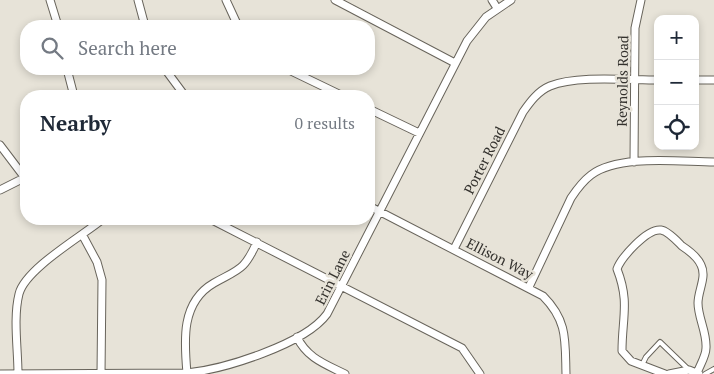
<!DOCTYPE html>
<html lang="en">
<head>
<meta charset="utf-8">
<style>
  :root { --surface:#fff; --page:#f2f2f3; --text:#1f2937; --muted:#747a83; --line:#e0e1e3 }
  body { margin:0; font-family:"PT Serif",serif; background:var(--page); color:var(--text) }
  .controls { position:absolute; right:15px; top:15px; display:grid; overflow:hidden; border-radius:10px; box-shadow:0 2px 8px #0003 }
  .controls button { width:45px; height:45px; display:grid; place-items:center; padding:0; border:0; border-bottom:1px solid var(--line); background:var(--surface); color:var(--text); font:25px sans-serif }
  .list { margin:0; padding:0; list-style:none }
  h2 { display:flex; justify-content:space-between; align-items:center; height:65px; margin:0; padding:0 20px; font-size:21px }
  h2 small { font-size:16px; font-weight:400; color:var(--muted) }
  .icon { flex:none; width:28px; height:28px; fill:none; stroke:currentColor; stroke-width:2; stroke-linecap:round; stroke-linejoin:round }
  .map { position:relative; flex:none; width:714px; height:374px; overflow:hidden }
  .search { position:absolute; background:var(--surface); box-shadow:0 2px 8px #0003; left:20px; top:20px; width:355px; height:55px; display:flex; align-items:center; gap:12px; box-sizing:border-box; padding:0 18px; border-radius:20px; color:var(--muted); font-size:19px }
  .panel { position:absolute; background:var(--surface); box-shadow:0 2px 8px #0003; left:20px; top:90px; width:355px; height:135px; border-radius:20px }
  .map>svg:first-child { display:block }
  .lines { fill:none; stroke-linecap:round; stroke-linejoin:round }
  .lane-casing { stroke:#68645b; stroke-width:6 }
  .street-casing { stroke:#68645b; stroke-width:9 }
  .lane { stroke:#fff; stroke-width:4 }
  .street { stroke:#fff; stroke-width:7 }
  .labels { text-anchor:middle; dominant-baseline:central; stroke-width:5; stroke-linejoin:round; paint-order:stroke }
  .street-label { font-size:14px; fill:#33312d; stroke:#e7e3d8 }
</style>
</head>
<body>
<div class="map">
<svg width="714" height="374" viewBox="0 0 714 374">
  <rect width="100%" height="100%" fill="#e7e3d8"/>
  <g class="lines">
    <defs>
      <path id="lane" d="M 642,365 L 646,357 L 660,342 L 689,370
        M 705,374 L 714,369"/>
      <path id="street" d="M 50,0 L 58,26
        M 138,0 L 145,26
        M 226,0 L 238,26
        M 335,0 L 455,63
        M 492,0 L 497,8
        M 67,69 L 74,96
        M 165,69 L 185,96
        M 287,69 L 343,96
        M 695,80 L 714,80
        M 369,109 L 419,133
        M 0,145 L 25,178
        M 634,162 L 635,28 L 641,0
        M 0,190 L 26,177
        M 369,206 L 543,296 C 568,321 565,341 566,374
        M 210,219 L 462,348 L 480,374
        M 83,236 L 97,262 L 102,280 L 101,374
        M 454,249 L 523,112 C 530,102 538,91 550,86 C 576,75 628,80 658,80
        M 529,287 L 571,198 C 577,189 583,181 591,175 C 619,154 680,162 714,162
        M 297,337 C 307,358 325,364 345,374
        M 187,373 C 184,340 181,302 214,283 C 239,269 244,271 257,242
        M 0,374 L 187,373 C 225,369 305,344 327,314 L 467,41 L 486,17 L 511,0
        M 18,374 C 18,349 13,318 19,294 C 25,269 82,236 103,219
        M 665,374 L 631,361 L 622,351 C 622,318 630,302 617,269 C 621,258 647,228 661,230 C 668,231 677,241 682,246 C 688,250 698,258 701,265 C 707,277 698,290 698,303 C 698,318 707,332 706,348 C 706,356 700,365 697,373
        M 669,374 L 689,370 L 699,374"/>
    </defs>
    <use href="#lane" class="lane-casing"/>
    <use href="#street" class="street-casing"/>
    <use href="#lane" class="lane"/>
    <use href="#street" class="street"/>
  </g>
  <g class="labels">
    <g class="street-label">
      <text transform="translate(622 81) rotate(-89)">Reynolds Road</text>
      <text transform="translate(484 160) rotate(-63)">Porter Road</text>
      <text transform="translate(500 258) rotate(27)">Ellison Way</text>
      <text transform="translate(332 277) rotate(-63)">Erin Lane</text>
    </g>
  </g>
</svg>
<div class="controls">
<button>+</button>
<button>−</button>
<button><svg class="icon" aria-label="locate" viewBox="0 0 24 24"><circle cx="12" cy="12" r="6"/><path d="M12 2v4M12 18v4M2 12h4M18 12h4"/></svg></button>
</div>
<div class="search"><svg class="icon" aria-label="search" viewBox="0 0 24 24"><circle cx="10" cy="10" r="6"/><path d="M15 15l6 6"/></svg>Search here</div>
<section class="panel">
<h2>Nearby<small>0 results</small></h2>
<ul class="list">
</ul>
</section>
</div>
</body>
</html>
